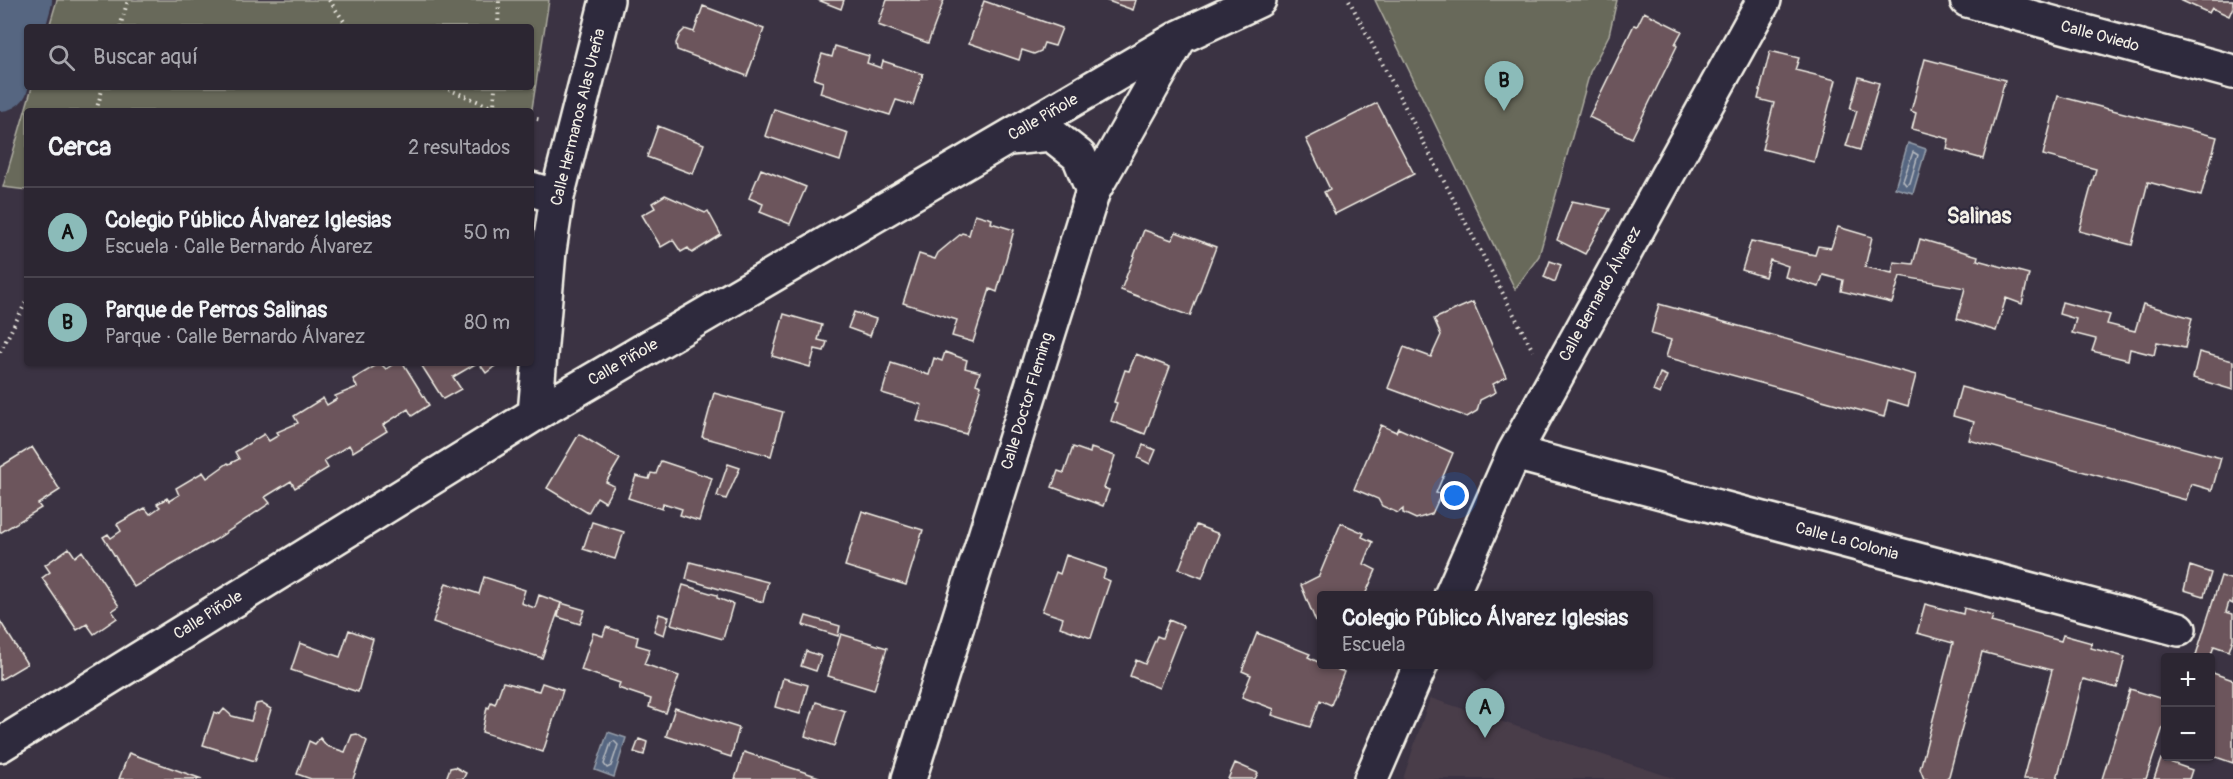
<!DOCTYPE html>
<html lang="es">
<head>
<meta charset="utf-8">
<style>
  :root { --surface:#2c2632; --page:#38323e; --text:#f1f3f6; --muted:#a6a5ac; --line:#48434d; --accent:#8bbbb9 }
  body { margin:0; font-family:Pangolin,sans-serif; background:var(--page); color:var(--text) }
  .controls { position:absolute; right:18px; bottom:18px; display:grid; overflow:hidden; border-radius:6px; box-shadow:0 2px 4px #0004 }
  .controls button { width:54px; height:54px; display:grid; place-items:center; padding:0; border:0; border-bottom:2px solid var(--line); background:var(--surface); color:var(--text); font:30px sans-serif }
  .you { position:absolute; left:1455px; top:496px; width:21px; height:21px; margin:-15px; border:4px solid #fff; border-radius:50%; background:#1a73e8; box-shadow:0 0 0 9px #1a73e833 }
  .badge { display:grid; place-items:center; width:39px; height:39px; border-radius:50%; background:var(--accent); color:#111; font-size:20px; font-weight:700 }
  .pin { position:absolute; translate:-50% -50px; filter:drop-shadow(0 2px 3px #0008) }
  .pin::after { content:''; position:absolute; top:32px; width:21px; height:18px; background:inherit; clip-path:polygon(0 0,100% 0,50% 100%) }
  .popup { position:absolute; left:1317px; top:591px; width:336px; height:78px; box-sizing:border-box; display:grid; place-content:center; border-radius:6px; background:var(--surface); filter:drop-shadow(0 2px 4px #0005); font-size:20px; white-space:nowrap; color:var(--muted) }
  .popup b { font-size:22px; color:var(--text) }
  .popup::after { content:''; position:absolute; left:50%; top:100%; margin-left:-12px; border:12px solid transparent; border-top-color:var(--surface) }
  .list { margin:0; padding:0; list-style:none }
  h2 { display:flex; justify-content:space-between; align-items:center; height:78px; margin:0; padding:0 24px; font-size:26px }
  h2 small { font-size:20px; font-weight:400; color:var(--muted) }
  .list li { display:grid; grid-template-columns:39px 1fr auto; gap:18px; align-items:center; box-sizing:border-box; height:90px; padding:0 24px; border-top:2px solid var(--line) }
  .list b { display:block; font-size:22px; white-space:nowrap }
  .list p { margin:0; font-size:20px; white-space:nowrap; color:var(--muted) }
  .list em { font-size:20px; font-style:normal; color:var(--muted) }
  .icon { flex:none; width:33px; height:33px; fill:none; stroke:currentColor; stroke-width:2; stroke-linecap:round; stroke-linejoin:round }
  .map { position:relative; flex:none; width:2233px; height:779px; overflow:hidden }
  .search { position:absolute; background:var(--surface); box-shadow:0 2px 4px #0004; left:24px; top:24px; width:510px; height:66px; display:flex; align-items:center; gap:15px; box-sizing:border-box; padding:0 21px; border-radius:6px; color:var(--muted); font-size:22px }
  .panel { position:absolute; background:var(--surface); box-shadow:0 2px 4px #0004; left:24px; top:108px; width:510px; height:258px; border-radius:6px }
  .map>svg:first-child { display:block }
  .built { fill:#4a3d4a }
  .green { fill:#67695a; stroke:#aeada1; stroke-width:1.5 }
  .water { fill:#566681; stroke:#959eaa; stroke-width:1.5 }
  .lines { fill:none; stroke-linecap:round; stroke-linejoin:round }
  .shore { stroke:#b5b9bf; stroke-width:1.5 }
  .river { stroke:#566681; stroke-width:58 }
  .building { fill:#6c555b; stroke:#f4f1e8; stroke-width:1.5 }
  .minor-casing { stroke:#f4f1e8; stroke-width:38 }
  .path { stroke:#f4f1e8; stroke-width:4; stroke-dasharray:1.5 4.5; stroke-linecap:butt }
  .minor { stroke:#2f2a3d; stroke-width:33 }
  .labels { text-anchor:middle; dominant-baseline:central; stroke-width:4.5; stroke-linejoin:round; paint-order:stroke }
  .street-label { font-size:16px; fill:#f4f1e8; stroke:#2f2a3d }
  .district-label { font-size:22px; font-weight:bold; fill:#f4f1e8; stroke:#2f2a3d }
</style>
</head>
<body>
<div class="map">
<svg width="2233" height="779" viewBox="0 0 2233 779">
  <rect width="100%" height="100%" fill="#3b3343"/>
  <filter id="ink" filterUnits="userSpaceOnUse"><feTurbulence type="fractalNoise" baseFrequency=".0167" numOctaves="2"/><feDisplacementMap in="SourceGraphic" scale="12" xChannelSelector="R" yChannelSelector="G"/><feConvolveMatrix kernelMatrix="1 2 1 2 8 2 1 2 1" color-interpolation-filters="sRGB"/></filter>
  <g filter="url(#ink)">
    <path class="built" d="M 1430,698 L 1676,779 L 1403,779 Z"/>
    <path class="green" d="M 57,0 L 549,0 L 531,115 L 531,111 L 27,111 L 27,190 L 3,187 L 32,87 L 531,87 L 531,27 L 49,27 Z
      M 1375,0 L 1617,0 L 1609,35 L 1590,72 L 1539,256 L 1515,289 Z"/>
    <path class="water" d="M 1908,143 L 1926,149 L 1913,193 L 1895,188 Z
      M 608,732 L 626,738 L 614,777 L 595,770 Z"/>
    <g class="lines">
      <path class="shore" d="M 1913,152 L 1918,155 L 1910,183 L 1906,185 L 1903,181 Z
        M 614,741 L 618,745 L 611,766 L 607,768 L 604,764 L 611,743 Z"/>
      <path class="river" d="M 0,82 L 23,0"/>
    </g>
    <path class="building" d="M 818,0 L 844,0 L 841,9 Z
      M 887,0 L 944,0 L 928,43 L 878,25 Z
      M 1105,0 L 1136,0 L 1133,10 Z
      M 2180,0 L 2233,0 L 2233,7 L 2229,16 L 2212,8 L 2209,13 Z
      M 984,1 L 1062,28 L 1055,46 L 1044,43 L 1041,51 L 1034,54 L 1022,50 L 1019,60 L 969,43 Z
      M 703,6 L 764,29 L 747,76 L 677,50 L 676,43 L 680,34 L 685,29 L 694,32 Z
      M 1644,12 L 1682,31 L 1675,44 L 1677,46 L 1632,138 L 1589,117 L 1634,25 L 1637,26 Z
      M 835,46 L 869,56 L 867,63 L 881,68 L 883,61 L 923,74 L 913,105 L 896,100 L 890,115 L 820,93 L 823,82 L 814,79 L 822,54 L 832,57 Z
      M 1770,51 L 1799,58 L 1795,70 L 1836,80 L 1814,162 L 1762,149 L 1774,103 L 1758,99 Z
      M 1925,59 L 2005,80 L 1983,159 L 1947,149 L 1949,139 L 1912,129 L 1916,113 L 1911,111 Z
      M 1859,77 L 1879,83 L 1860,150 L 1846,146 L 1857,111 L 1850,109 Z
      M 2058,96 L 2217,137 L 2201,196 L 2148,182 L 2132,245 L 2079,231 L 2096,169 L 2043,155 Z
      M 1377,103 L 1414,174 L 1335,214 L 1324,192 L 1330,189 L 1306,139 Z
      M 774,109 L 848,133 L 840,161 L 765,136 Z
      M 658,126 L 704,144 L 693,174 L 647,157 Z
      M 761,169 L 806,187 L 790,224 L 760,212 L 763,204 L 749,198 Z
      M 665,195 L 705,213 L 708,211 L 721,235 L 692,253 L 688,248 L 681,252 L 673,240 L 661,247 L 642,215 L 655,208 L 652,203 Z
      M 1572,201 L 1610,209 L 1585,254 L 1557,240 Z
      M 975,214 L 992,219 L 991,223 L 1014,230 L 997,292 L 990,289 L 973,342 L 952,336 L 957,320 L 903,303 L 919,254 L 935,259 L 938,253 L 962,233 L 969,235 Z
      M 1838,227 L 1872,237 L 1865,267 L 1892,273 L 1894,262 L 1913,264 L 1920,239 L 1978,256 L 1977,260 L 2029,274 L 2022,304 L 2006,298 L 1996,331 L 1957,319 L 1965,288 L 1900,276 L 1892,303 L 1841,291 L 1843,280 L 1823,275 L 1819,287 L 1785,277 L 1788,266 L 1770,260 L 1765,277 L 1742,270 L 1751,241 L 1815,255 L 1818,246 L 1831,248 Z
      M 1144,230 L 1172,240 L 1176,232 L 1216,247 L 1190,316 L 1121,290 Z
      M 1550,261 L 1561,265 L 1555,282 L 1544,277 Z
      M 1473,302 L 1506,377 L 1493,384 L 1496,392 L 1480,400 L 1477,411 L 1467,417 L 1388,388 L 1404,347 L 1431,357 L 1441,335 L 1434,319 Z
      M 2062,302 L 2110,315 L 2107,324 L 2135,331 L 2143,304 L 2192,318 L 2185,348 L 2157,342 L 2154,355 L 2130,349 L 2128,360 L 2092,351 L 2096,339 L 2072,333 L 2076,319 L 2059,314 Z
      M 1659,304 L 1916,375 L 1908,406 L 1888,400 L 1884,417 L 1666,357 L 1671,340 L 1651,334 Z
      M 854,312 L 876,319 L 870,336 L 848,328 Z
      M 784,314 L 822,325 L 818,340 L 827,342 L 824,351 L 815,349 L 810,367 L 772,356 Z
      M 945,352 L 967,360 L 965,368 L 980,372 L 976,384 L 981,386 L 966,434 L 917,421 L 922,405 L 882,393 L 891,363 L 929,375 L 934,358 L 942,361 Z
      M 2199,352 L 2233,361 L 2233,390 L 2193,378 Z
      M 1136,354 L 1170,367 L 1145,434 L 1111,421 L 1117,403 L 1114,402 L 1125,370 L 1129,371 Z
      M 380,363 L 386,369 L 395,363 L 403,363 L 429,405 L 412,416 L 408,409 L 383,425 L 387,431 L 353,452 L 349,445 L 324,461 L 328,468 L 295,488 L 291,481 L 265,497 L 270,503 L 215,540 L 134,587 L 103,537 L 108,534 L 111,538 L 121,531 L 117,524 L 145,508 L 150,514 L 160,507 L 157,504 L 167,498 L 169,501 L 179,495 L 176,488 L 203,472 L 207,478 L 228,463 L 229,464 L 239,459 L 235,452 L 264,434 L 269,441 L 279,435 L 277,432 L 298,423 L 294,416 L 323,398 L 327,405 L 337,399 L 335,396 L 357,387 L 353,379 Z
      M 420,363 L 477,363 L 453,377 L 461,389 L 443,399 Z
      M 479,363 L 499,363 L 486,373 Z
      M 1660,373 L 1667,376 L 1660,394 L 1653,391 Z
      M 1961,387 L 2221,458 L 2212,490 L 2191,484 L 2186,500 L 1969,440 L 1974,422 L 1953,416 Z
      M 714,393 L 783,412 L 771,456 L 702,437 Z
      M 1381,425 L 1396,432 L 1398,428 L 1453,453 L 1436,493 L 1441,494 L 1432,514 L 1416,519 L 1403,513 L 1403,509 L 1398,513 L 1382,506 L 1378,499 L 1354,489 Z
      M 579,434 L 620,459 L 606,482 L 614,486 L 605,502 L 597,497 L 588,513 L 547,488 Z
      M 1143,445 L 1156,450 L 1150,464 L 1138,458 Z
      M 32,447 L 60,490 L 38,504 L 41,508 L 0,533 L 0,467 Z
      M 1073,447 L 1090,453 L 1091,448 L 1115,456 L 1104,488 L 1109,490 L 1103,506 L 1052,487 L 1058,471 L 1064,473 Z
      M 661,461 L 712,478 L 699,521 L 680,515 L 682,509 L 663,503 L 662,509 L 628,498 L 636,476 L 649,479 L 651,473 L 656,474 Z
      M 728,464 L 740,468 L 726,499 L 717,496 Z
      M 862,511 L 923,530 L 906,585 L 845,566 Z
      M 592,522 L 624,532 L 615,559 L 583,549 Z
      M 1341,523 L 1364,533 L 1362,537 L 1373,542 L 1364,564 L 1376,570 L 1365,595 L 1367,596 L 1322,596 L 1322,625 L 1318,627 L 1301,585 L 1319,576 Z
      M 1196,525 L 1219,534 L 1202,578 L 1179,569 Z
      M 69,548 L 75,557 L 82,551 L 119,606 L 112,611 L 117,618 L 94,634 L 87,624 L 77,630 L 42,578 L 50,572 L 45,565 Z
      M 1066,555 L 1106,569 L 1103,578 L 1110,581 L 1091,638 L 1060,627 L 1063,618 L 1042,611 L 1056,572 L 1060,574 Z
      M 690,562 L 768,582 L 763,602 L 686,579 Z
      M 2190,566 L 2211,573 L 2204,596 L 2184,590 Z
      M 2221,576 L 2233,580 L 2233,604 L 2229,602 L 2226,612 L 2233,614 L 2233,639 L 2229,651 L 2214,646 L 2210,658 L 2195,658 Z
      M 484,577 L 525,590 L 521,603 L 535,608 L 539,595 L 561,603 L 542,658 L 433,622 L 446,583 L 479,594 Z
      M 683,585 L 717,595 L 717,598 L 733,604 L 723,639 L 671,624 Z
      M 561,603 L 585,610 L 580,624 L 558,617 Z
      M 1925,604 L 1963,614 L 1964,608 L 1993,616 L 1991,622 L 2061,641 L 2063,635 L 2092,643 L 2091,648 L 2125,657 L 2117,688 L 2083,679 L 2057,779 L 2023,779 L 2052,670 L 1982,652 L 1949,776 L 1945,779 L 1924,779 L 1920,769 L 1953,643 L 1917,633 Z
      M 659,614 L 669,617 L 664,635 L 654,631 Z
      M 806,616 L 840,626 L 838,636 L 803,625 Z
      M 1169,620 L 1183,626 L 1159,688 L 1130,676 L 1136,660 L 1145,664 L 1157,636 L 1162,638 Z
      M 0,621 L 27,664 L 0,680 Z
      M 606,627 L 638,637 L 636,645 L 650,649 L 644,664 L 679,676 L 666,713 L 649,707 L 651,699 L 618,688 L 620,683 L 581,670 L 593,633 L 603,636 Z
      M 349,630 L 373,639 L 358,692 L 291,670 L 300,643 L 340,657 Z
      M 1257,633 L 1310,654 L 1308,657 L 1322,664 L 1344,672 L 1331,705 L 1320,700 L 1310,727 L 1272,715 L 1274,709 L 1242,697 L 1251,675 L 1242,671 Z
      M 841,634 L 887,648 L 874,690 L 828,676 Z
      M 806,651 L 821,656 L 816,671 L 801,666 Z
      M 2210,672 L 2233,680 L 2233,763 L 2210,755 Z
      M 783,678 L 808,685 L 800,714 L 775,707 Z
      M 503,682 L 539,691 L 542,683 L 563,690 L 543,752 L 482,732 L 487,707 L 489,708 L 491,702 L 495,704 Z
      M 2130,689 L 2166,700 L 2166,718 L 2146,779 L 2102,779 Z
      M 816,702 L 845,711 L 834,746 L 805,736 Z
      M 261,703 L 271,709 L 255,761 L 203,745 L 214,712 L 220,714 L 224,709 L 232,716 L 251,721 L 256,704 Z
      M 675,708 L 739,728 L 731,757 L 666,736 Z
      M 357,734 L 367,741 L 353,779 L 311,779 L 297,774 L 309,741 L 315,744 L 320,738 L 327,746 L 345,752 L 352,735 Z
      M 639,739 L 647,742 L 644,755 L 634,752 Z
      M 744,752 L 819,777 L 818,779 L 735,779 Z
      M 129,753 L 202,779 L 119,779 Z
      M 2161,759 L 2192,770 L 2189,779 L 2154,779 Z
      M 1235,763 L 1258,773 L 1255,779 L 1228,779 Z
      M 455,767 L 466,773 L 463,779 L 446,779 L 450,768 Z"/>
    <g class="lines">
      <defs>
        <path id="minor" d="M 1967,0 L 2233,72
          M 1010,138 L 1051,134 L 1079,156 L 1093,191
          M 531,189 L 557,197
          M 535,414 L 549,251 L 557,197 L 607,0
          M 1514,453 L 2179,629
          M 1451,596 L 1514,453 L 1764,0
          M 0,745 L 535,414 L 1180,37 L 1259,0
          M 909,779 L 1093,191 L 1179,39
          M 1371,779 L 1421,664"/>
      </defs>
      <use href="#minor" class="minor-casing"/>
      <path class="path" d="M 329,0 L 348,27
        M 1349,0 L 1533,351
        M 120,27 L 128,0
        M 498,27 L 499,0
        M 443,87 L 494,108 L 495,87
        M 494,108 L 505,111
        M 96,111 L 103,87
        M 531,118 L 542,120
        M 0,352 L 27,300"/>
      <use href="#minor" class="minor"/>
    </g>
  </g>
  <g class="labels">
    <g class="street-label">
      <text transform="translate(2100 36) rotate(15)">Calle Oviedo</text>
      <text transform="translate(578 117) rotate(-76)">Calle Hermanos Alas Ureña</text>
      <text transform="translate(1043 117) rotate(-30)">Calle Piñole</text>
      <text transform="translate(1600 294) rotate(-61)">Calle Bernardo Álvarez</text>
      <text transform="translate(623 362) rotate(-30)">Calle Piñole</text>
      <text transform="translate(1027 401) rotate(-73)">Calle Doctor Fleming</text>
      <text transform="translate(1847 541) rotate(15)">Calle La Colonia</text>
      <text transform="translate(208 615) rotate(-32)">Calle Piñole</text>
    </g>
    <g class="district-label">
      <text x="1979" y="216">Salinas</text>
    </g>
  </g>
</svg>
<div class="controls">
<button>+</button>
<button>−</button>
</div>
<div class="you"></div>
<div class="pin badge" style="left:1485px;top:738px">A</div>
<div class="popup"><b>Colegio Público Álvarez Iglesias</b>Escuela</div>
<div class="pin badge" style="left:1504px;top:111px">B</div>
<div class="search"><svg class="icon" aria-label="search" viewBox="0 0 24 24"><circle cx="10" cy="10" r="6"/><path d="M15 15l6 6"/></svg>Buscar aquí</div>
<section class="panel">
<h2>Cerca<small>2 resultados</small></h2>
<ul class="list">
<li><span class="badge">A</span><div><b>Colegio Público Álvarez Iglesias</b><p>Escuela · Calle Bernardo Álvarez</p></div><em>50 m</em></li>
<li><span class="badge">B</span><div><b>Parque de Perros Salinas</b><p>Parque · Calle Bernardo Álvarez</p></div><em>80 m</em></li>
</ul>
</section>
</div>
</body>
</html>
